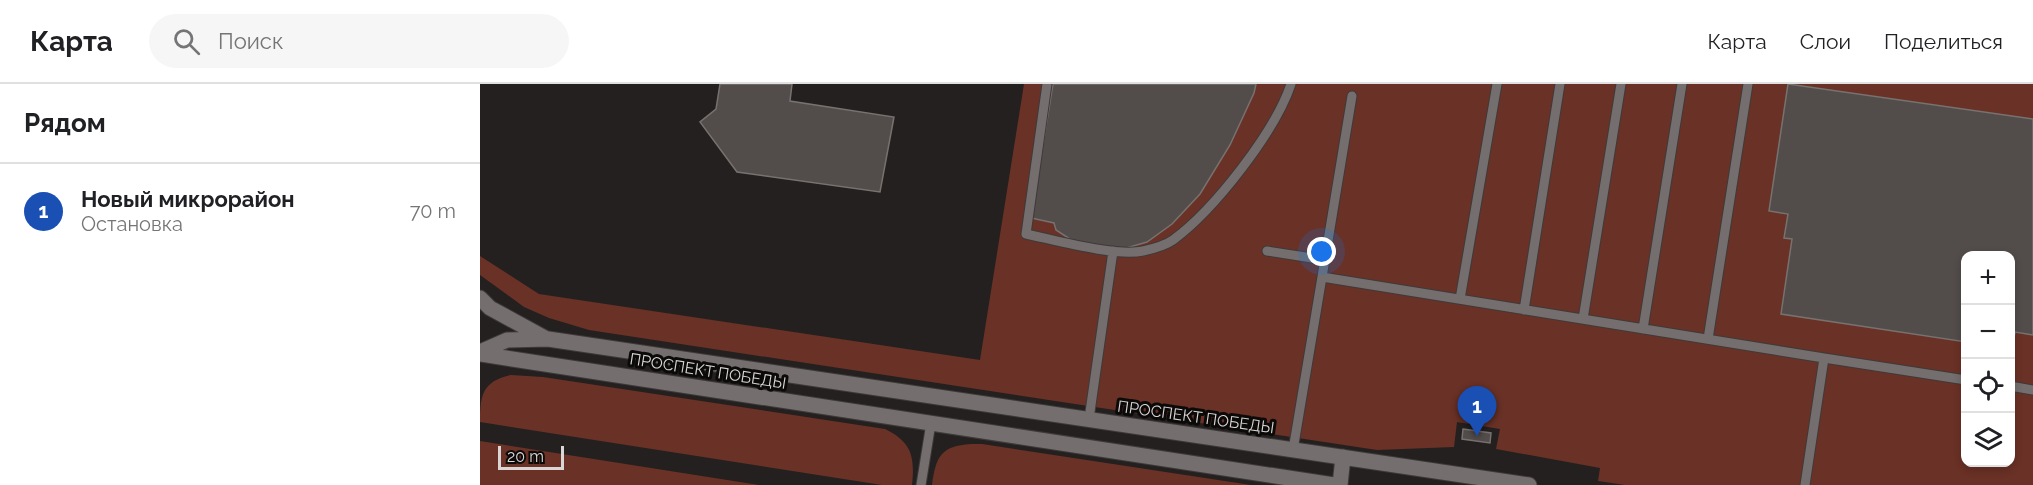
<!DOCTYPE html>
<html lang="ru">
<head>
<meta charset="utf-8">
<style>
  :root { --surface:#fff; --page:#f6f6f6; --text:#202124; --muted:#757577; --line:#e0e0e0; --accent:#3a6f69 }
  body { margin:0; font-family:Raleway,sans-serif; background:var(--page); color:var(--text) }
  .controls { position:absolute; right:18px; bottom:18px; display:grid; overflow:hidden; border-radius:12px; box-shadow:0 3px 9px #0003 }
  .controls button { width:54px; height:54px; display:grid; place-items:center; padding:0; border:0; border-bottom:2px solid var(--line); background:var(--surface); color:var(--text); font:30px sans-serif }
  .scale { position:absolute; left:18px; bottom:15px; width:66px; box-sizing:border-box; padding-left:6px; border:3px solid #d9d6d5; border-top:0; font-size:16px; line-height:21px; white-space:nowrap; color:#d9d6d5; -webkit-text-stroke:4px #0c0a09; paint-order:stroke }
  .you { position:absolute; left:842px; top:168px; width:21px; height:21px; margin:-15px; border:4px solid #fff; border-radius:50%; background:#1a73e8; box-shadow:0 0 0 9px #1a73e833 }
  .badge { display:grid; place-items:center; width:39px; height:39px; border-radius:50%; background:var(--accent); color:#fff; font-size:20px; font-weight:700 }
  .pin { position:absolute; translate:-50% -50px; filter:drop-shadow(0 2px 3px #0008) }
  .pin::after { content:''; position:absolute; top:32px; width:21px; height:18px; background:inherit; clip-path:polygon(0 0,100% 0,50% 100%) }
  .list { margin:0; padding:0; list-style:none }
  h2 { display:flex; justify-content:space-between; align-items:center; height:78px; margin:0; padding:0 24px; font-size:26px }
  h2 small { font-size:20px; font-weight:400; color:var(--muted) }
  .list li { display:grid; grid-template-columns:39px 1fr auto; gap:18px; align-items:center; box-sizing:border-box; height:96px; padding:0 24px; border-top:2px solid var(--line) }
  .list b { display:block; font-size:22px; white-space:nowrap }
  .list p { margin:0; font-size:20px; white-space:nowrap; color:var(--muted) }
  .list em { font-size:20px; font-style:normal; color:var(--muted) }
  .icon { flex:none; width:33px; height:33px; fill:none; stroke:currentColor; stroke-width:2; stroke-linecap:round; stroke-linejoin:round }
  .map { position:relative; flex:none; width:1553px; height:401px; overflow:hidden }
  header { display:flex; align-items:center; gap:36px; box-sizing:border-box; height:84px; padding:0 30px; background:var(--surface); border-bottom:2px solid var(--line) }
  header strong { font-size:28px }
  nav { display:flex; gap:33px; margin-inline-start:auto; font-size:21px }
  .search { width:420px; height:54px; background:var(--page); display:flex; align-items:center; gap:15px; box-sizing:border-box; padding:0 21px; border-radius:33px; color:var(--muted); font-size:22px }
  main { display:flex }
  aside { flex:1; background:var(--surface) }
  .map>svg:first-child { display:block }
  .green { fill:#6a3126; fill-rule:evenodd }
  .building { fill:#524d4b; stroke:#777270; stroke-width:1.5 }
  .lines { fill:none; stroke-linecap:round; stroke-linejoin:round }
  .lane-casing { stroke:#3e3a3a; stroke-width:11 }
  .secondary-casing { stroke:#3e3a3a; stroke-width:17 }
  .lane { stroke:#746f6e; stroke-width:9 }
  .secondary { stroke:#746f6e; stroke-width:15 }
  .labels { text-anchor:middle; dominant-baseline:central; stroke-width:6; stroke-linejoin:round; paint-order:stroke }
  .street-label { font-size:16px; fill:#d9d6d5; stroke:#0c0a09 }
</style>
</head>
<body>
<header>
<strong>Карта</strong>
<div class="search"><svg class="icon" aria-label="search" viewBox="0 0 24 24"><circle cx="10" cy="10" r="6"/><path d="M15 15l6 6"/></svg>Поиск</div>
<nav><a>Карта</a><a>Слои</a><a>Поделиться</a></nav>
</header>
<main>
<aside>
<h2>Рядом<small></small></h2>
<ul class="list">
<li><span class="badge" style="background:#1a4fb4">1</span><div><b>Новый микрорайон</b><p>Остановка</p></div><em>70 m</em></li>
</ul>
</aside>
<div class="map">
<svg width="1553" height="401" viewBox="0 0 1553 401">
  <rect width="100%" height="100%" fill="#24201f"/>
  <path class="green" d="M 544,0 L 1553,0 L 1553,401 L 1145,401 L 1118,397 L 1120,384 L 1016,365 L 1020,345 L 977,338 L 974,363 L 897,366 L 109,246 L 69,234 L 44,223 L 0,191 L 0,172 L 59,210 L 500,276 ZM 1486,171 L 1530,171 L 1530,378 L 1486,378 Z
    M 31,291 L 63,293 L 405,345 C 432,358 435,373 432,401 L 402,401 L 0,338 C 0,312 2,297 31,291 Z
    M 0,357 L 279,401 L 0,401 Z
    M 491,360 L 502,360 L 771,401 L 452,401 C 456,372 461,362 491,360 Z"/>
  <path class="building" d="M 240,0 L 312,0 L 310,17 L 414,33 L 400,108 L 257,88 L 220,38 L 236,25 Z
    M 573,0 L 776,0 L 774,9 L 750,61 L 720,110 L 692,140 L 667,158 L 643,165 L 596,159 L 576,146 L 574,139 L 551,134 Z
    M 1308,0 L 1553,35 L 1553,251 L 1535,248 L 1533,259 L 1530,259 L 1530,171 L 1486,171 L 1486,258 L 1301,230 L 1312,155 L 1304,154 L 1308,130 L 1289,127 Z
    M 983,345 L 1011,349 L 1010,359 L 982,355 Z"/>
  <g class="lines">
    <defs>
      <path id="lane" d="M 567,0 L 546,150 C 575,156 636,173 663,167 C 672,165 686,161 693,156 C 734,126 795,48 811,0
        M 787,167 L 845,176
        M 842,193 L 872,12
        M 980,215 L 1017,0
        M 1044,226 L 1080,0
        M 1103,235 L 1141,0
        M 1163,245 L 1202,0
        M 1228,255 L 1268,0
        M 1344,274 L 1486,296
        M 1530,302 L 1553,306
        M 609,335 L 633,167
        M 813,366 L 842,193 L 1344,274 L 1325,401
        M 441,401 L 451,339"/>
      <path id="secondary" d="M 0,214 L 10,224 L 65,254
        M 0,268 L 27,256 L 68,255 L 1049,401
        M 0,270 L 854,401
        M 860,401 L 863,373"/>
    </defs>
    <use href="#lane" class="lane-casing"/>
    <use href="#secondary" class="secondary-casing"/>
    <use href="#lane" class="lane"/>
    <use href="#secondary" class="secondary"/>
  </g>
  <g class="labels">
    <g class="street-label">
      <text transform="translate(228 287) rotate(9)">ПРОСПЕКТ ПОБЕДЫ</text>
      <text transform="translate(716 333) rotate(8)">ПРОСПЕКТ ПОБЕДЫ</text>
    </g>
  </g>
</svg>
<div class="controls">
<button>+</button>
<button>−</button>
<button><svg class="icon" aria-label="locate" viewBox="0 0 24 24"><circle cx="12" cy="12" r="6"/><path d="M12 2v4M12 18v4M2 12h4M18 12h4"/></svg></button>
<button><svg class="icon" aria-label="layers" viewBox="0 0 24 24"><path d="M12 4l9 5-9 5-9-5zM3 14l9 5 9-5"/></svg></button>
</div>
<div class="scale">20 m</div>
<div class="you"></div>
<div class="pin badge" style="left:997px;top:352px;background:#1a4fb4">1</div>
</div>
</main>
</body>
</html>
